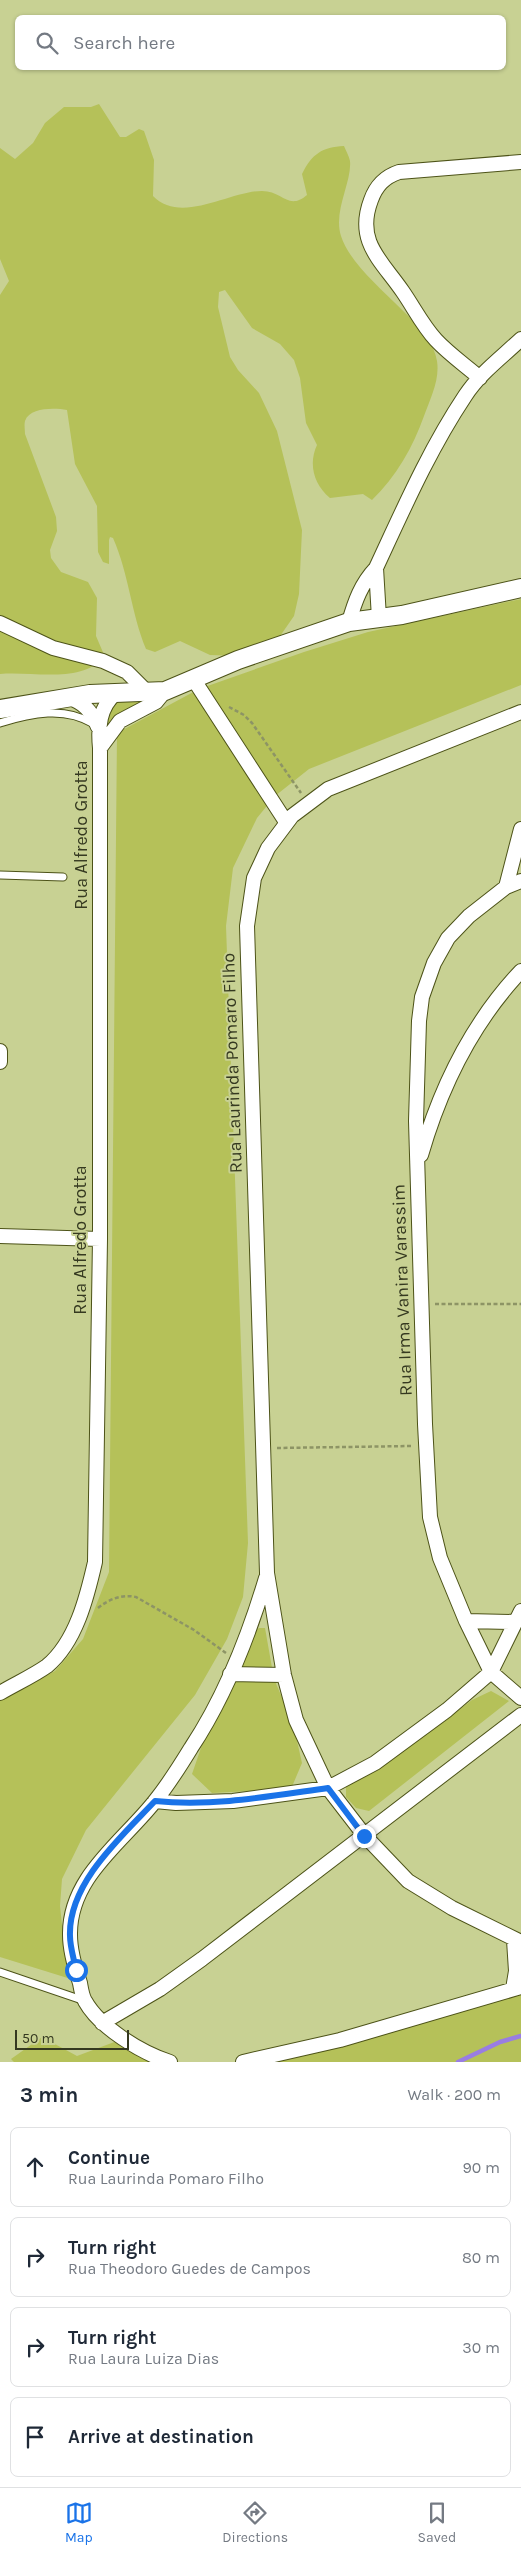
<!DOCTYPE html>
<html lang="en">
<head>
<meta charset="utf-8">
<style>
  :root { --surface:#fff; --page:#f2f2f3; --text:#1f2937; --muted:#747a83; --line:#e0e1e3; --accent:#1a73e8 }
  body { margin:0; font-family:Karla,sans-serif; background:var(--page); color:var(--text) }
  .scale { position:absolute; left:15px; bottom:12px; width:114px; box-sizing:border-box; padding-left:5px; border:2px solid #353920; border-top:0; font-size:14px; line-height:18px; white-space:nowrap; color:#353920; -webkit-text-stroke:4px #c8d193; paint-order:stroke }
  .stop { position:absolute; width:15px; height:15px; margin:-11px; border:4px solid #1a73e8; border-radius:50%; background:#fff }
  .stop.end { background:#1a73e8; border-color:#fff; box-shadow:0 1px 5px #0008 }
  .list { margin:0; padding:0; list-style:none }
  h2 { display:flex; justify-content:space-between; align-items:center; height:65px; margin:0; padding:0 20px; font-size:21px }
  h2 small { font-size:16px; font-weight:400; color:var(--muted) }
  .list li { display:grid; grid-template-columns:32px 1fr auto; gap:15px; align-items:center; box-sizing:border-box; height:80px; margin:0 10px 10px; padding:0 10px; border:1px solid var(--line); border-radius:8px }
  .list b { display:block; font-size:19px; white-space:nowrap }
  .list p { margin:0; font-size:16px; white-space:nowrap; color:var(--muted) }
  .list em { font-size:16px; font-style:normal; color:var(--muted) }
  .icon { flex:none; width:28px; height:28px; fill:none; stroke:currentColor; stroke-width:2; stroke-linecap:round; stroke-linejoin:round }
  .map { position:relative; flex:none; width:521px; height:2062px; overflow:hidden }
  .search { position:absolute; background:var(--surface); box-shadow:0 1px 4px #0004; left:15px; right:15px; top:15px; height:55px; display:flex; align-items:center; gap:12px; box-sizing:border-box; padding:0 18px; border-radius:8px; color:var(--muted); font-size:19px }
  .sheet { height:425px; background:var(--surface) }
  nav { display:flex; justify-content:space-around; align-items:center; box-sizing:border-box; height:70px; border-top:1px solid var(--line); background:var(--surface); font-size:14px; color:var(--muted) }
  nav a { display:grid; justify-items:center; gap:2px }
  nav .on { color:var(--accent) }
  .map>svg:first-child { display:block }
  .green { fill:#b5c159 }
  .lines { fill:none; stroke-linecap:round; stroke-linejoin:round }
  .stream { stroke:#997de2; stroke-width:4.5 }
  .service-casing { stroke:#4d5318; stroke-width:9 }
  .minor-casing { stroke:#4d5318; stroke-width:16 }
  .tertiary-casing { stroke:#4d5318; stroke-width:20 }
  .path { stroke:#8d9465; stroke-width:2.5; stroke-dasharray:4 2.5; stroke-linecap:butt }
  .service { stroke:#fff; stroke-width:7 }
  .minor { stroke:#fff; stroke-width:14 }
  .tertiary { stroke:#fff; stroke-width:18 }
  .route { stroke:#1a73e8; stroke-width:6 }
  .labels { text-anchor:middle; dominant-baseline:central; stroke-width:4; stroke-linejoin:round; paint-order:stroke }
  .street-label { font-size:18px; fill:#353920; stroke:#c8d193 }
</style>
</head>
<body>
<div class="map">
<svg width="521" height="2062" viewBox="0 0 521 2062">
  <rect width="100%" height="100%" fill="#c8d193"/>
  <path class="green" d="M 99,104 L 120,137 L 126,137 L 139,129 L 144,131 L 154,160 L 153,196 C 181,225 230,191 262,191 C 283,191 288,211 307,195 L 302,174 C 312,154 322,147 344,146 C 346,151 349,156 350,161 C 352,182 333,211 341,236 C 355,280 432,322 437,361 C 440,380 430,399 424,416 C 413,447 396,477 372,500 L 363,494 L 330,498 C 314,485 308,464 317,445 L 306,423 L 300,378 L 294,360 L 280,344 L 252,328 L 225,290 L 219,292 L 218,307 L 230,357 L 238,370 L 259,393 L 277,431 L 302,530 L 299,594 L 294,616 L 278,639 L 239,656 L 210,655 L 180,641 L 155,652 L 146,649 C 131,613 129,574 113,538 L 110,537 L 109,540 L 109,564 L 103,562 L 98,552 L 97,506 L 75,464 L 67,410 C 55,408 30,407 25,421 C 24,425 25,430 25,434 L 56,517 L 57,531 L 50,550 L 51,558 L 61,572 L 88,582 L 97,598 L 96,636 L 105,657 C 80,684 33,671 0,674 L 0,295 L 9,281 L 0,259 L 0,148 L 15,159 L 33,143 L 45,123 L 64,107 L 91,107 Z
    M 521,599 L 521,685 L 309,769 L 275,796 L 257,818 L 233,868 L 226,926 L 248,1543 L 243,1597 L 227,1639 L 195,1695 L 86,1830 L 62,1879 L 60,1906 L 64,1944 L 74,1980 L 0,1957 L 0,1700 L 55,1671 L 83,1639 L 109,1572 L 117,733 L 199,689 L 304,652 L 368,632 Z
    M 149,699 L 124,712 L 105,736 L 109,702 Z
    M 259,1628 L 265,1628 L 274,1679 L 293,1723 L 302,1763 L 291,1789 L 212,1793 L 192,1774 L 202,1745 L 223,1708 L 254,1632 Z
    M 491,1691 L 509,1701 L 369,1811 L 356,1808 L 346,1797 L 346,1786 L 413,1744 L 472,1700 Z
    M 521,1987 L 521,2062 L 243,2062 Z
    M 42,2037 L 77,2056 L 125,2038 L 170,2062 L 14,2062 L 11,2059 Z"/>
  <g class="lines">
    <path class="stream" d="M 458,2062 L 500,2042 L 521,2036"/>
    <defs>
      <path id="service" d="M 0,723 C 31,713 65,706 94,724
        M 0,875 L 63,877
        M 0,1972 L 85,2001"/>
      <path id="minor" d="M 480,378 C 465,365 449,354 436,340 C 423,326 414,308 403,292 C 382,261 355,242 371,200 C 376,186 384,177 399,172 L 521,162
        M 376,568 L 379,618
        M 349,622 C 355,601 361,584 376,568 C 403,510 429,450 465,396 C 479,374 502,357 521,339
        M 0,623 L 53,648 L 103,661 L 127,672 L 147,692
        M 194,680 L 286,822
        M 67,697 C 84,703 91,710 98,727
        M 521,712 L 328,789 L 292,816 L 268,848 L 254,878 L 247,926 L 267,1573 L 284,1675 L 296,1720 L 328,1788 L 365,1836 L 408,1881 L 452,1908 L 521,1942
        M 100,748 L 120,721 L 156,702 L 165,691
        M 521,881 L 506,887 L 469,916 L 448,938 L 434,963 L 422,997 L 419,1021 L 416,1121 L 425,1424 L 430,1517 L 440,1558 L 466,1621 L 491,1672 L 521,1698
        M 506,887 L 521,829
        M 0,1051 L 0,1062
        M 421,1155 C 441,1086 471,1024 521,971
        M 0,1236 L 100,1239
        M 466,1621 L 515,1622
        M 230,1674 L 284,1675
        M 0,1693 C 15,1684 33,1676 47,1666 C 76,1642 87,1597 95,1562 L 100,1239 L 100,748 C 98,728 99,707 116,693
        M 155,1801 L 176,1803 L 233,1801 L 328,1788 L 375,1763 L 447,1710 L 491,1672 L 521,1611
        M 513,1989 L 516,1971 L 514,1940
        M 102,2023 L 160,1989 L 202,1959 L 521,1715
        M 170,2062 C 142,2053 100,2028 85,2001 C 82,1996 81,1989 80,1983 C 75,1968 70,1951 70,1935 C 69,1877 123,1842 155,1801 C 168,1785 180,1766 191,1748 C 224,1698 249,1635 266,1578
        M 243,2062 L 340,2040 L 521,1987"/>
      <path id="tertiary" d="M 0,709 L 90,694 L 165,691 L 238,660 L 349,622 L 402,615 L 521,588"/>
    </defs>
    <use href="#service" class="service-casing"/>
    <use href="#minor" class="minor-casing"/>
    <use href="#tertiary" class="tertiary-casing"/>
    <path class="path" d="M 229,707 L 244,715 L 252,723 L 301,793
      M 435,1304 L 521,1304
      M 277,1448 L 412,1446
      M 98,1608 C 109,1599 122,1594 136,1597 L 194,1630 L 226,1653"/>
    <use href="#service" class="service"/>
    <use href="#minor" class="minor"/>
    <use href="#tertiary" class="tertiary"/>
  </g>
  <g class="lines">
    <path class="route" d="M 76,1970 C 74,1959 70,1947 70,1936 C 68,1883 122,1836 155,1801 C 213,1807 271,1796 328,1788 L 364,1836"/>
  </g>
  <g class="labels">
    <g class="street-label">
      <text transform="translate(81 835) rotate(-90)">Rua Alfredo Grotta</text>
      <text transform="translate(232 1063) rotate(-92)">Rua Laurinda Pomaro Filho</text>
      <text transform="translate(80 1240) rotate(-90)">Rua Alfredo Grotta</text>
      <text transform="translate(402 1290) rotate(-92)">Rua Irma Vanira Varassim</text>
    </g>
  </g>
</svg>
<div class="scale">50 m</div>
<div class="stop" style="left:76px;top:1970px"></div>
<div class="stop end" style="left:364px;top:1836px"></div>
<div class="search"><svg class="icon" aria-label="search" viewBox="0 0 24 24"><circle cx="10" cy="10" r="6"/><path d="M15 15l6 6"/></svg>Search here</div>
</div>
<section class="sheet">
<h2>3 min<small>Walk · 200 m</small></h2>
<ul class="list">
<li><svg class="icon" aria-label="ahead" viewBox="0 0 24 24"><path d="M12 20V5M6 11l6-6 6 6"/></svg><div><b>Continue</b><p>Rua Laurinda Pomaro Filho</p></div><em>90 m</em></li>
<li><svg class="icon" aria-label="right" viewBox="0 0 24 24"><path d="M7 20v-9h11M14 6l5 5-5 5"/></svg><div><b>Turn right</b><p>Rua Theodoro Guedes de Campos</p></div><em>80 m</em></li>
<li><svg class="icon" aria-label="right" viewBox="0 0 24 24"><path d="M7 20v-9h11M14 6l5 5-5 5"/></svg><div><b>Turn right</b><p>Rua Laura Luiza Dias</p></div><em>30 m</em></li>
<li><svg class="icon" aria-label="arrive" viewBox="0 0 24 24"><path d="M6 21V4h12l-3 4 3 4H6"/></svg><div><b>Arrive at destination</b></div></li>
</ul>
</section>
<nav>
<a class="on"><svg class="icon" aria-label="map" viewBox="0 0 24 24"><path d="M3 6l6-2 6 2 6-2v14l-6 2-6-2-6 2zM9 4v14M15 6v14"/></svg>Map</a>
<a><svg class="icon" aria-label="directions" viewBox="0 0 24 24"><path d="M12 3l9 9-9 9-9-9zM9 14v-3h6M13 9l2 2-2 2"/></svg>Directions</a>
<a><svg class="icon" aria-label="saved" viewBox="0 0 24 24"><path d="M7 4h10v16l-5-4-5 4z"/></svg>Saved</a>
</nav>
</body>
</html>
